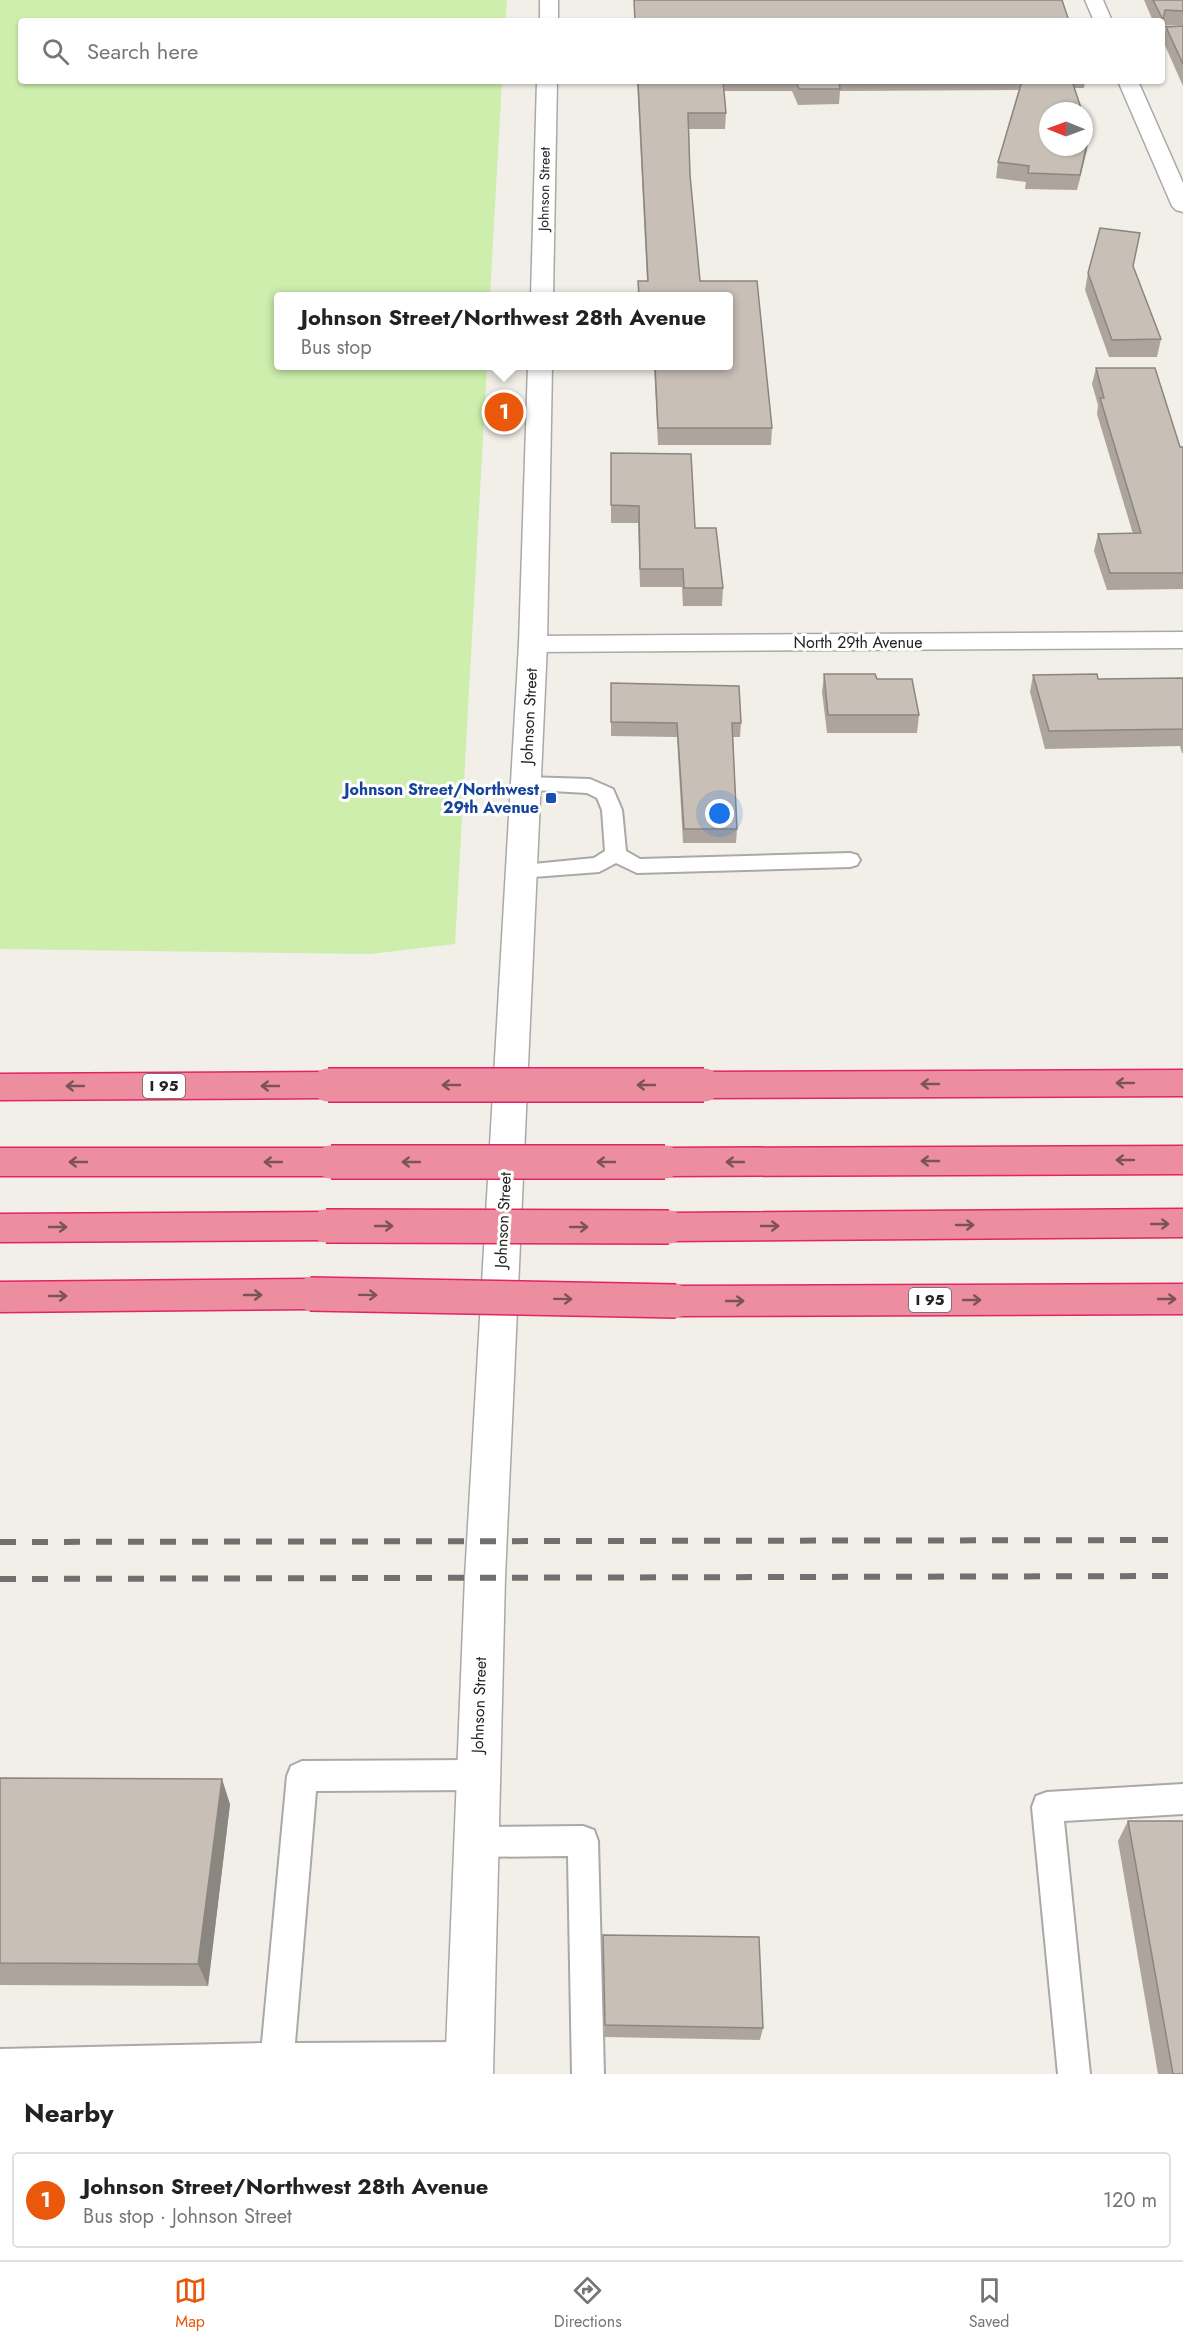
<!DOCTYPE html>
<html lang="en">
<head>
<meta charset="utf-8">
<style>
  :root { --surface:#fff; --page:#f6f6f6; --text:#222; --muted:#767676; --line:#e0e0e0; --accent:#ea580c }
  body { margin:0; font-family:Jost,sans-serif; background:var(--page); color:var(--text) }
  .compass { position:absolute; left:1039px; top:102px; width:54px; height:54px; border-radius:50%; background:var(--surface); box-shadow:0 2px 4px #0004; rotate:271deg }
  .you { position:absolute; left:720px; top:814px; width:21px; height:21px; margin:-15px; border:4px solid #fff; border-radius:50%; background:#1a73e8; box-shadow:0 0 0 9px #1a73e833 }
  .badge { display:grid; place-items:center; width:39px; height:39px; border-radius:50%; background:var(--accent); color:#fff; font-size:20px; font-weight:700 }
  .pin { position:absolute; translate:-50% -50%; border:3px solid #fff; box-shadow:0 2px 6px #0006 }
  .popup { position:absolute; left:274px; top:292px; width:459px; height:78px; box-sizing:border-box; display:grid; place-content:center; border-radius:6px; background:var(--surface); filter:drop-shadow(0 2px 4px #0005); font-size:20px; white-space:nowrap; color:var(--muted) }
  .popup b { font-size:22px; color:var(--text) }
  .popup::after { content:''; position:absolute; left:50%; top:100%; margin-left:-12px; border:12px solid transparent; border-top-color:var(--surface) }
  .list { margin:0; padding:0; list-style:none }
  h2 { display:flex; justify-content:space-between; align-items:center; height:78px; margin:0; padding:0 24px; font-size:26px }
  h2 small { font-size:20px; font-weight:400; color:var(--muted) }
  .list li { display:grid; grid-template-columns:39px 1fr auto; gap:18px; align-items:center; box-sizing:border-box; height:96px; margin:0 12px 12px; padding:0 12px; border:2px solid var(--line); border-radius:6px }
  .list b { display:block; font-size:22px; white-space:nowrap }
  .list p { margin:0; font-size:20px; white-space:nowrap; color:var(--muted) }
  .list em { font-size:20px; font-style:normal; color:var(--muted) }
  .icon { flex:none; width:33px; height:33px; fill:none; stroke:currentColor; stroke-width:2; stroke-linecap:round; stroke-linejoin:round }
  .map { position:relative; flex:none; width:1183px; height:2074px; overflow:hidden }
  .search { position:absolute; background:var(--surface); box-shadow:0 2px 4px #0004; left:18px; right:18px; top:18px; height:66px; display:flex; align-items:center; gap:15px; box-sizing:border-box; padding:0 21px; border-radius:6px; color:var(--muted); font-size:22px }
  .sheet { height:186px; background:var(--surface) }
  nav { display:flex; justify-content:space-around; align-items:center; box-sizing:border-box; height:84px; border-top:2px solid var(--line); background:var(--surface); font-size:16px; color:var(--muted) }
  nav a { display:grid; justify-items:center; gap:3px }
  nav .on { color:var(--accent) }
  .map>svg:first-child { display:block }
  .grass { fill:#cdeead }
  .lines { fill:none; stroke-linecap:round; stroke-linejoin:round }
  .service-casing { stroke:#a9a9a9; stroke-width:4 }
  .minor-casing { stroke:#a9a9a9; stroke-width:3 }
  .tertiary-casing { stroke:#a9a9a9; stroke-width:3 }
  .motorway-casing { stroke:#e42264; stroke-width:3 }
  .service { fill:#fff; fill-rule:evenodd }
  .minor { fill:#fff; fill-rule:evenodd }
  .tertiary { fill:#fff; fill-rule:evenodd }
  .motorway { fill:#ec8e9f; fill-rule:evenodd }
  .rail { stroke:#707070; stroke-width:6; stroke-dasharray:16 16; stroke-linecap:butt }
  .motorway-bridge-casing { stroke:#e42264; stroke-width:36; stroke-linecap:butt }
  .motorway-bridge { stroke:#ec8e9f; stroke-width:33 }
  .wall { fill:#aca49d }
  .shaded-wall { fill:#8c8680 }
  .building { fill:#c8bfb7; stroke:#8c8680; stroke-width:1.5 }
  .oneway { stroke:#7d535a }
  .transit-dot { fill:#1a4fb4; stroke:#fff; stroke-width:2 }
  .labels { text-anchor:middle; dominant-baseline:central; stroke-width:6; stroke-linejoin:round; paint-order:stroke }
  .far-street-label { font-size:14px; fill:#222; stroke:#fff }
  .shield { fill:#fff; stroke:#646464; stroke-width:1.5 }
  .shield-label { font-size:15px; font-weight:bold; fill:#222 }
  .street-label { font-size:16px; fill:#222; stroke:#fff }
  .transit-label { font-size:16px; font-weight:bold; fill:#164399; stroke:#fff; text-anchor:end }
</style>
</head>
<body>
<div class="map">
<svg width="1183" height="2074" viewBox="0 0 1183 2074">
  <rect width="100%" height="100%" fill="#f2efe8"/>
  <path class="grass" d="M 0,0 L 507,0 L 505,21 L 21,21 L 21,81 L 502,81 L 490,296 L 279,296 L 279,366 L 487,366 L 455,944 L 370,954 L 0,949 Z"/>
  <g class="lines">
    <defs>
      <path id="service" d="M 525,777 L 590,779 L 613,789 L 622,810 L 626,851 L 640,859 L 850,853 L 857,855 L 860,860 L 857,865 L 850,867 L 637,873 L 616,863 L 599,872 L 520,878 L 513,876 L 510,871 L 513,866 L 594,858 L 605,851 L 602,810 L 597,798 L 587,793 L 518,789 L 515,784 L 518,779 Z
        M 476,1760 L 487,1765 L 491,1775 L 487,1785 L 476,1790 L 316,1791 L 295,2043 L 470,2042 L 482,2046 L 486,2058 L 482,2070 L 471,2074 L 0,2074 L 0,2049 L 262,2043 L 287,1776 L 291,1766 L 302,1761 Z
        M 1183,1784 L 1183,1814 L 1064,1821 L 1090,2074 L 1058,2074 L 1032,1807 L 1036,1796 L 1047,1792 Z
        M 583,1826 L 594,1830 L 598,1841 L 604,2074 L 572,2074 L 568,1856 L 475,1857 L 464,1853 L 460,1842 L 464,1831 L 475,1827 Z"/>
      <path id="minor" d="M 1085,0 L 1103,0 L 1112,21 L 1094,21 Z
        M 1118,81 L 1138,81 L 1183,183 L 1183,212 L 1176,210 L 1172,206 Z
        M 1183,632 L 1183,648 L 533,652 L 523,650 L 519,644 L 523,638 L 533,636 Z"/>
      <path id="tertiary" d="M 540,0 L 558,0 L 558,21 L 540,21 Z
        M 1162,27 L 1183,27 L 1183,39 L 1162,39 Z
        M 537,81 L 557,81 L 553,296 L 531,296 Z
        M 528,366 L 552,366 L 547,644 L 505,1577 L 493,2074 L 445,2074 L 465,1577 L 519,644 Z"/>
      <path id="motorway" d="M 1183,1070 L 1183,1096 L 704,1098 L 692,1094 L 687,1085 L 692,1076 L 704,1072 Z
        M 328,1072 L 340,1076 L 345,1085 L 340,1094 L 328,1098 L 0,1100 L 0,1074 Z
        M 1183,1146 L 1183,1174 L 665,1176 L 653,1172 L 648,1162 L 653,1152 L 665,1148 Z
        M 0,1148 L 331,1148 L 343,1152 L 348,1162 L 343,1172 L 331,1176 L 0,1176 Z
        M 1183,1209 L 1183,1237 L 669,1241 L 656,1237 L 651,1227 L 656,1217 L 669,1213 Z
        M 326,1212 L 339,1216 L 344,1226 L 339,1236 L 326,1240 L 0,1242 L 0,1214 Z
        M 310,1279 L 323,1283 L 328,1294 L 323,1305 L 310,1309 L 0,1312 L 0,1282 Z
        M 1183,1284 L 1183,1314 L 676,1316 L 663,1312 L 658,1301 L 663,1290 L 676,1286 Z"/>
    </defs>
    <use href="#service" class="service-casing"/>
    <use href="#minor" class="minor-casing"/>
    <use href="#tertiary" class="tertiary-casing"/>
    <use href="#motorway" class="motorway-casing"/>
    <use href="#service" class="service"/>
    <use href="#minor" class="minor"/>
    <use href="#tertiary" class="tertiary"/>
    <use href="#motorway" class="motorway"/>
    <path class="rail" d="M 0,1542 L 1183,1540
      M 0,1579 L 1183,1576"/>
    <defs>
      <path id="motorway-bridge" d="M 328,1085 L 704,1085
        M 331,1162 L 665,1162
        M 326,1226 L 669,1227
        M 310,1294 L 676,1301"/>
    </defs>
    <use href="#motorway-bridge" class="motorway-bridge-casing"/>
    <use href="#motorway-bridge" class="motorway-bridge"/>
  </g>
  <path class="wall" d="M 1144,0 L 1183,0 L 1183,25 L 1162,25 L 1162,21 L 1153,21 Z
    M 1183,26 L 1183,86 L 1163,41 L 1166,27 Z
    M 637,81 L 1085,81 L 1084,88 L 1074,88 L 1089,134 L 1077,190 L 1025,189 L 1026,182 L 996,178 L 998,162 L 1019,90 L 840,91 L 839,104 L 798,105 L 792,91 L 724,91 L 726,113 L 725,129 L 689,129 L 690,175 L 700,281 L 772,428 L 771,445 L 658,445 L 654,366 L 640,366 L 729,366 L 647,281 Z
    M 1133,266 L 1161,339 L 1157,357 L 1109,357 L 1085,290 L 1088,273 Z
    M 1096,368 L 1180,447 L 1183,447 L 1183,589 L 1107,590 L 1094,551 L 1098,534 L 1133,534 L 1097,414 L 1098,405 L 1092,384 Z
    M 611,453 L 695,528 L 723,588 L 722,606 L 683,606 L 682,587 L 640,587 L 638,523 L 611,523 Z
    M 824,674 L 877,679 L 919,715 L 917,733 L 827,733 L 822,692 Z
    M 1033,675 L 1098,679 L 1183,678 L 1183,753 L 1182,753 L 1180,746 L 1045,749 L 1030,692 Z
    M 611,683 L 741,723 L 740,737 L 733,737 L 737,829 L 736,843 L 683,843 L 677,737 L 611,736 Z
    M 0,1778 L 230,1804 L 208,1986 L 0,1985 Z
    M 1128,1821 L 1183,2074 L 1158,2074 L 1118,1841 Z
    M 603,1935 L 763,2028 L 760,2040 L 605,2037 Z"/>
  <path class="shaded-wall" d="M 1089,134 L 1087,150 L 1077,190 L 1080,175 Z
    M 222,1779 L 230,1804 L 208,1986 L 198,1964 Z"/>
  <path class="building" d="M 634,0 L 1062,0 L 1069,21 L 635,21 Z
    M 1153,0 L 1183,0 L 1183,11 L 1165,10 L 1163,20 Z
    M 1183,26 L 1183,64 L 1166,27 Z
    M 638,81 L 723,81 L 726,113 L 688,113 L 690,175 L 700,281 L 757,281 L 772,428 L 658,428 L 655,366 L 729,366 L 729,297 L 639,297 L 638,281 L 648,281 Z
    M 796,81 L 839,81 L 840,89 L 799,89 Z
    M 1022,81 L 1072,81 L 1082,111 L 1048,111 L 1048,147 L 1084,147 L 1084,118 L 1089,134 L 1080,175 L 1028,173 L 1029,166 L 998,162 Z
    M 1100,228 L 1140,233 L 1133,266 L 1161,339 L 1112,340 L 1088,273 Z
    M 1096,368 L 1155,368 L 1180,447 L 1183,447 L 1183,573 L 1110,573 L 1098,534 L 1141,533 L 1100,398 L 1104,398 Z
    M 611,453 L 691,454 L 695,528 L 716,528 L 723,588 L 684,588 L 683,569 L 640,569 L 639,506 L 611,505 Z
    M 824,674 L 875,674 L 877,679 L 912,679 L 919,715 L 828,715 Z
    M 1097,674 L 1098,679 L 1183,678 L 1183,729 L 1049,731 L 1033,675 Z
    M 611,683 L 739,686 L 741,723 L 732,723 L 737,829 L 684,829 L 677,723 L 611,722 Z
    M 0,1778 L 222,1779 L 198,1964 L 0,1963 Z
    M 1128,1821 L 1183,1821 L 1183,2074 L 1173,2074 Z
    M 603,1935 L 759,1937 L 763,2028 L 605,2025 Z"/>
  <defs><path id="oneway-shaft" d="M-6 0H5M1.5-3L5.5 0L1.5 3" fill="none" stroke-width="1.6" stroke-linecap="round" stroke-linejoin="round" transform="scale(1.5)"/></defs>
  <g class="oneway">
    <use href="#oneway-shaft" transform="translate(1125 1083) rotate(180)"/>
    <use href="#oneway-shaft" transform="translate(930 1084) rotate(180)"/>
    <use href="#oneway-shaft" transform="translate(451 1085) rotate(-180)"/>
    <use href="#oneway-shaft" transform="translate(646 1085) rotate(-180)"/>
    <use href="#oneway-shaft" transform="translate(75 1086) rotate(180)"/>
    <use href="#oneway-shaft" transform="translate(270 1086) rotate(180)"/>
    <use href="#oneway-shaft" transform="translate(1125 1160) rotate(180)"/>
    <use href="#oneway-shaft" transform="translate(930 1161) rotate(180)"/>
    <use href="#oneway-shaft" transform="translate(78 1162) rotate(180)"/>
    <use href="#oneway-shaft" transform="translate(273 1162) rotate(180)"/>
    <use href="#oneway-shaft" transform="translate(411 1162) rotate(180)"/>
    <use href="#oneway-shaft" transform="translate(606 1162) rotate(180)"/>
    <use href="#oneway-shaft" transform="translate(735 1162) rotate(180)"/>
    <use href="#oneway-shaft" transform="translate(1160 1224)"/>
    <use href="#oneway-shaft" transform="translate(965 1225)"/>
    <use href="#oneway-shaft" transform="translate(384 1226)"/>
    <use href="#oneway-shaft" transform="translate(770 1226)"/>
    <use href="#oneway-shaft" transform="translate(58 1227)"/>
    <use href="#oneway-shaft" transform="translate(579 1227)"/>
    <use href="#oneway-shaft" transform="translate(253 1295)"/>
    <use href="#oneway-shaft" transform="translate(368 1295) rotate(1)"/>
    <use href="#oneway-shaft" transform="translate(58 1296)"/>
    <use href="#oneway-shaft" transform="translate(563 1299) rotate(1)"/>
    <use href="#oneway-shaft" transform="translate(1167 1299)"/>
    <use href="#oneway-shaft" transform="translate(972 1300)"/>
    <use href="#oneway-shaft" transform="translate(735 1301)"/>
  </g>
  <rect class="transit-dot" x="545" y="792" width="12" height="12" rx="3"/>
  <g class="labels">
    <g class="far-street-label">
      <text transform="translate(544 189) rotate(-89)">Johnson Street</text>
    </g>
    <g class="shield">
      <rect x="143" y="1074" width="42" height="24" rx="4.5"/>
      <rect x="909" y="1288" width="42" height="24" rx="4.5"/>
    </g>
    <g class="shield-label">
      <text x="164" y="1086">I 95</text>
      <text x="930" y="1300">I 95</text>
    </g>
    <g class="street-label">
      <text x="858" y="642">North 29th Avenue</text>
      <text transform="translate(529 716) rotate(-87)">Johnson Street</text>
      <text transform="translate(503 1220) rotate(-87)">Johnson Street</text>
      <text transform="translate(479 1705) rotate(-88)">Johnson Street</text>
    </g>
    <g class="transit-label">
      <text x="539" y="789">Johnson Street/Northwest<tspan x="539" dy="18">29th Avenue</tspan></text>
    </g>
  </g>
</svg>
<svg class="compass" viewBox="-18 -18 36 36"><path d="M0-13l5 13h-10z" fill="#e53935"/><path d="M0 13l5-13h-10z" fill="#767676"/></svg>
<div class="you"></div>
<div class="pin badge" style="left:504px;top:412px">1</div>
<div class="popup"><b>Johnson Street/Northwest 28th Avenue</b>Bus stop</div>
<div class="search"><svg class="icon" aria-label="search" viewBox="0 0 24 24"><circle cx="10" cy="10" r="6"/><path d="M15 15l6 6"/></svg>Search here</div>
</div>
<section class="sheet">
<h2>Nearby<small></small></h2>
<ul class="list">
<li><span class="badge">1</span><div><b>Johnson Street/Northwest 28th Avenue</b><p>Bus stop · Johnson Street</p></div><em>120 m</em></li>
</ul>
</section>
<nav>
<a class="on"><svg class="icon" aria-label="map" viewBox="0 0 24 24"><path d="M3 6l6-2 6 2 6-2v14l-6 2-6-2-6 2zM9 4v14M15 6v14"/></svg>Map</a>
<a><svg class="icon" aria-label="directions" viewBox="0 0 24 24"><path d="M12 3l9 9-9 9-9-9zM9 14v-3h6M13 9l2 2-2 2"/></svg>Directions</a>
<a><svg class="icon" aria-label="saved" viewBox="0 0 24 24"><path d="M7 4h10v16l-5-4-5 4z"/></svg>Saved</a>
</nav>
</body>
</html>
